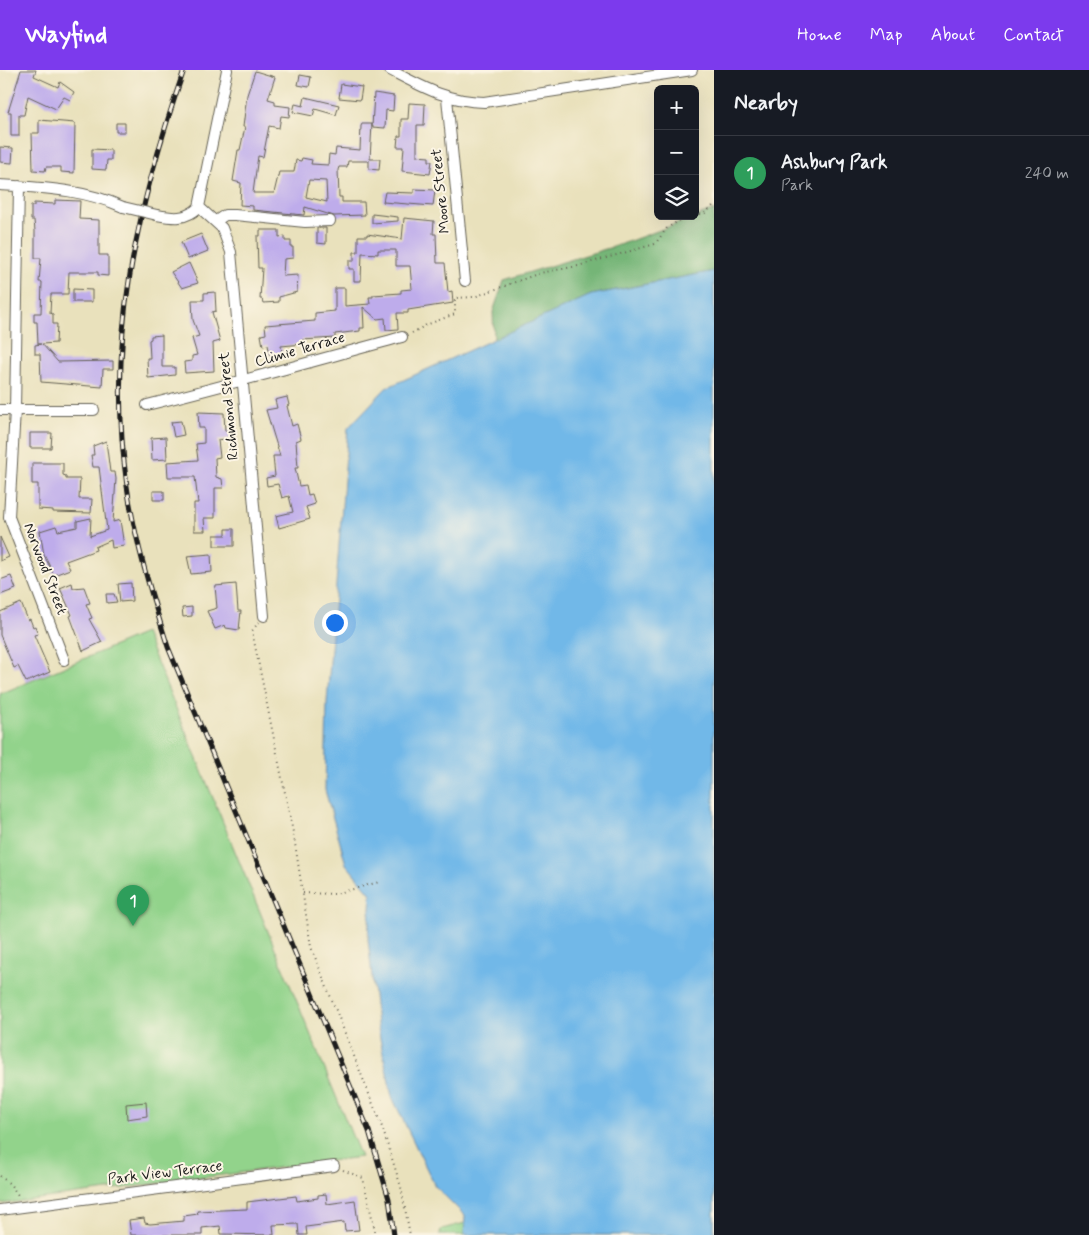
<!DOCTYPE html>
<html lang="en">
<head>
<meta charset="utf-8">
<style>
  :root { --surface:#171b24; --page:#20242c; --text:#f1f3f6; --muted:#9ea1a6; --line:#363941; --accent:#7c3aed }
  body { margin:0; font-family:Mynerve,sans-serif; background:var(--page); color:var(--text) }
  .controls { position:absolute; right:15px; top:15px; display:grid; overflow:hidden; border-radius:8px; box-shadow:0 5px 20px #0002 }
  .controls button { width:45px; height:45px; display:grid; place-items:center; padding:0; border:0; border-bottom:1px solid var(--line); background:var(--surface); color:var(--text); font:25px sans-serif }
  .you { position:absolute; left:334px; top:552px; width:18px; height:18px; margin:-12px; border:4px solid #fff; border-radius:50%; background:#1a73e8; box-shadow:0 0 0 8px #1a73e833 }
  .badge { display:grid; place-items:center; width:32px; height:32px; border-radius:50%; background:var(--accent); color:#fff; font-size:16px; font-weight:700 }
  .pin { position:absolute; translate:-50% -41px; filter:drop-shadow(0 1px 2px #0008) }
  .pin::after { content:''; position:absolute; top:26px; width:18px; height:15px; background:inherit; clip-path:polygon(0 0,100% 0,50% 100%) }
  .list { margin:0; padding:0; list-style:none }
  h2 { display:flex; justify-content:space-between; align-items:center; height:65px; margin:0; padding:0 20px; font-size:21px }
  h2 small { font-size:16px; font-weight:400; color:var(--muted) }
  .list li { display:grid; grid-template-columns:32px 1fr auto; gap:15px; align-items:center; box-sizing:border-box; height:75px; padding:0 20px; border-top:1px solid var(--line) }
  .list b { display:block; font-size:19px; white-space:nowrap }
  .list p { margin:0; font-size:16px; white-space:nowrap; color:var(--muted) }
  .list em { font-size:16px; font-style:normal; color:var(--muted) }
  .icon { flex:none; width:28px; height:28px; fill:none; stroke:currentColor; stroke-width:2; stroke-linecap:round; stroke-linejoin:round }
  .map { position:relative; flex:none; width:714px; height:1165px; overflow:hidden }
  header { display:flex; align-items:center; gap:30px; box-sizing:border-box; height:70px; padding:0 25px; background:var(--accent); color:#fff }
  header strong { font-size:24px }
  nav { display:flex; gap:28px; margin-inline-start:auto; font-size:18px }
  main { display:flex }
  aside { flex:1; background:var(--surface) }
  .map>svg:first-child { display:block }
  .green { fill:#92d38b; stroke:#577854 }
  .forest { fill:#75b577; stroke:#48684a }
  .water { fill:#71b8e8; stroke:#466a82 }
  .building { fill:#beaceb; fill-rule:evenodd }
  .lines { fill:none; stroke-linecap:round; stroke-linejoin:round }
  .minor-casing { stroke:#646154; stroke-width:12 }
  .path { stroke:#646154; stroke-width:2; stroke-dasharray:1 4; stroke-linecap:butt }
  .minor { stroke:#fff; stroke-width:10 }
  .rail-casing { stroke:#1c1c1c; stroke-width:5 }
  .rail { stroke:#fcf5e5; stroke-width:3; stroke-dasharray:9; stroke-linecap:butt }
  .minor-bridge-casing { stroke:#646154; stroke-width:12; stroke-linecap:butt }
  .minor-bridge { stroke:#fff; stroke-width:10 }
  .labels { text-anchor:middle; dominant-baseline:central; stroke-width:4; stroke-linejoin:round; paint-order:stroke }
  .street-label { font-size:15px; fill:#1c1c1c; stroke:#fcf5e5 }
</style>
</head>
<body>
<header>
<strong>Wayfind</strong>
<nav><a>Home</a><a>Map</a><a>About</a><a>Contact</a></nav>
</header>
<main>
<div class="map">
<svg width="714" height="1165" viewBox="0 0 714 1165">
  <rect width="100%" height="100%" fill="#fcf5e5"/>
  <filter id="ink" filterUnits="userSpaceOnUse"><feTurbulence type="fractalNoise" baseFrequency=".02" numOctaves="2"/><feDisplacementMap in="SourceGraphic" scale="10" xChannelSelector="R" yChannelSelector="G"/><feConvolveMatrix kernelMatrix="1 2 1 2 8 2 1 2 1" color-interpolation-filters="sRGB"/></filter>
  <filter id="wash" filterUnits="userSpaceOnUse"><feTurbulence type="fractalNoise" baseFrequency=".0096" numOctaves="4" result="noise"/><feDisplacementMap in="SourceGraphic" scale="20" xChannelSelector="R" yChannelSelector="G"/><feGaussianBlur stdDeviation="1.12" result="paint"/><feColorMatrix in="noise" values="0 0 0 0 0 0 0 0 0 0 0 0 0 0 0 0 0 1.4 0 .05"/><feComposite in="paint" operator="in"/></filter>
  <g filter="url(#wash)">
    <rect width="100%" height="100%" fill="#e9e1bc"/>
    <path class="green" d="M 145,563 L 361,1087 L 0,1134 L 0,624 Z
      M 465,1153 L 464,1165 L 439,1165 L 442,1159 Z"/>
    <path class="forest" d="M 714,140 L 714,201 L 591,225 L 494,270 L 493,242 L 504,210 L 622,174 Z"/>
    <path class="water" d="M 714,201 L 714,1165 L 464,1165 L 465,1146 L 435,1116 L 392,1027 L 377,954 L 368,869 L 371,824 L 346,794 L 325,720 L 327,632 L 348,358 L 386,318 L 591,225 Z"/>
    <g id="blocks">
      <path class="building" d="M 21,0 L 36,0 L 34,6 L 58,17 L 60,12 L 74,22 L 70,30 L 64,27 L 56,39 L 28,26 L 24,45 L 19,45 L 19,66 L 11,66 L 11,42 L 8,42 Z
        M 255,1 L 275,7 L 268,29 L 275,31 L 275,35 L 290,37 L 289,47 L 281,46 L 279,58 L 269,56 L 263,87 L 258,86 L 253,123 L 274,123 L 279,102 L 294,102 L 296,90 L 301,91 L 302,88 L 312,90 L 311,94 L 328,95 L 329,84 L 335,85 L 336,78 L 360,80 L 361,56 L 362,54 L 372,54 L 370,89 L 380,89 L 379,100 L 369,99 L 369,91 L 348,91 L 347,97 L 339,97 L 338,100 L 339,127 L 342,127 L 342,132 L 364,132 L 365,145 L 334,146 L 305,137 L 304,145 L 253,140 L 253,136 L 240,135 L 241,113 L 233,111 L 238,80 L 240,80 L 245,57 L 243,57 L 247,25 ZM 309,110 L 326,111 L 327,132 L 306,127 Z
        M 300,5 L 311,7 L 309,17 L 298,15 Z
        M 341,14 L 362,17 L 360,30 L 339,28 Z
        M 374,23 L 394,26 L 393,41 L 386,40 L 385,58 L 372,57 Z
        M 305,27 L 339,35 L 336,45 L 315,39 L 313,46 L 293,42 L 295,34 L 303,36 Z
        M 409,33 L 425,34 L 424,55 L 417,55 L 417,86 L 429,87 L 429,91 L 432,91 L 430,104 L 402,101 L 404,77 L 397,77 L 398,66 L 401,66 L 401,49 L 408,49 Z
        M 39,50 L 75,53 L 74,103 L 61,102 L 61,97 L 46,97 L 45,101 L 33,100 L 32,63 L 39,63 Z
        M 116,53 L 125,53 L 125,62 L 116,62 Z
        M 0,77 L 13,78 L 12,93 L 0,92 Z
        M 92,79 L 111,80 L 111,90 L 107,90 L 106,100 L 92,99 Z
        M 414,119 L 435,120 L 433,136 L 383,132 L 385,122 L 414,123 Z
        M 55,130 L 80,131 L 79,149 L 99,150 L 99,185 L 108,185 L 108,206 L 98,205 L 98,202 L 69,202 L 68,224 L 51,224 L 50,243 L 53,244 L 53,254 L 57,254 L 56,273 L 42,274 L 58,292 L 113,291 L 113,299 L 103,299 L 102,317 L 41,312 L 40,284 L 35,284 L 35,275 L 41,274 L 38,274 L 37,252 L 34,252 L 34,243 L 41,243 L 42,212 L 39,212 L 41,188 L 35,188 L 35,161 L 34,150 L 31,150 L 31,136 L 34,136 L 34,133 L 55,134 Z
        M 372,144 L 398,147 L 398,151 L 372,153 Z
        M 404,148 L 434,151 L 433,164 L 436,164 L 437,193 L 445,193 L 448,222 L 452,221 L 453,233 L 408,240 L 408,243 L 397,243 L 398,259 L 386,260 L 385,248 L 377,249 L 363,237 L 364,258 L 360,258 L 360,261 L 335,264 L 335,268 L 302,270 L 303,274 L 281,276 L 282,283 L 270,285 L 268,275 L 263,276 L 261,265 L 266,264 L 265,255 L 315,251 L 315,243 L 335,241 L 335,218 L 345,218 L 345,236 L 370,234 L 369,227 L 373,227 L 373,225 L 401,223 L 401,220 L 412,219 L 410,196 L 396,196 L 396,180 L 378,180 L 378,184 L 362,183 L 361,211 L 354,211 L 354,199 L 349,199 L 349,191 L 354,191 L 354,182 L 358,182 L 358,166 L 367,166 L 367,164 L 402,169 Z
        M 317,158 L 326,158 L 326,174 L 317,173 Z
        M 260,160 L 279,160 L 279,167 L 285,166 L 285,171 L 291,171 L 291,177 L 293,177 L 293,188 L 284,189 L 283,206 L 298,205 L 297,222 L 279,227 L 279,232 L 263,233 L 262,229 L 260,229 L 262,198 L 258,198 L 257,166 L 260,166 Z
        M 201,164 L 208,181 L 188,189 L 181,172 Z
        M 189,193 L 198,213 L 182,218 L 171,202 Z
        M 73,219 L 92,220 L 92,232 L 73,232 Z
        M 215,222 L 216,241 L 212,242 L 220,271 L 213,273 L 214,301 L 185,303 L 184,292 L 192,291 L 192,286 L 197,285 L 192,268 L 199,266 L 193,250 L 192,230 L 204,230 L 204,223 Z
        M 162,265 L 162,297 L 175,297 L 175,305 L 148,308 L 147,288 L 150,288 L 149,270 L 151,269 L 151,266 Z
        M 287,327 L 289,335 L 287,336 L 292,356 L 297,354 L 301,369 L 296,371 L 298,398 L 295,398 L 299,416 L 306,415 L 308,425 L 312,424 L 315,434 L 306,437 L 310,449 L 279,458 L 276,446 L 293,442 L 289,426 L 282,428 L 278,414 L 267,416 L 266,408 L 275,406 L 273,386 L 280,386 L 266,340 L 277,338 L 275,330 Z
        M 198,342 L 224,343 L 225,361 L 231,360 L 232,368 L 218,370 L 220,387 L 215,388 L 216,407 L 222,409 L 223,418 L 215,418 L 215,448 L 204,448 L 205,461 L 194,461 L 194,433 L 198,433 L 195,407 L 168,407 L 167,392 L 198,390 L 196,374 L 204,373 L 204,358 L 199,358 Z
        M 181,351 L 184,365 L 174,367 L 171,352 Z
        M 30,363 L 52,363 L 51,378 L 30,378 Z
        M 166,367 L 167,389 L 152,390 L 151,368 Z
        M 106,371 L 110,402 L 115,402 L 116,409 L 113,452 L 120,450 L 124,476 L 112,478 L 111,470 L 95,477 L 96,480 L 66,491 L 70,499 L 54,505 L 44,485 L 40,461 L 56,456 L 58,461 L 77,457 L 77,451 L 91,448 L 90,466 L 107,460 L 99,397 L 93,397 L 91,385 L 94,385 L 93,376 Z
        M 32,393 L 63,393 L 63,405 L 66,406 L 66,409 L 80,409 L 79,429 L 92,429 L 91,443 L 53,442 L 53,440 L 38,439 L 38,414 L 32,414 Z
        M 153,421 L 164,421 L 164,430 L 153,430 Z
        M 226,459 L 234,459 L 234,476 L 214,476 L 214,465 L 226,465 Z
        M 0,467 L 9,487 L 0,491 Z
        M 211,484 L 212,502 L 191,504 L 187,486 Z
        M 11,506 L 16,519 L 0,525 L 0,510 Z
        M 72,513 L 73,518 L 84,517 L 90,533 L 86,534 L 92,548 L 89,549 L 102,572 L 83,581 L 70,546 L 72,545 L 60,518 Z
        M 131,513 L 132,531 L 120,532 L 118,514 Z
        M 236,514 L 238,541 L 241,541 L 239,560 L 226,558 L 225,555 L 215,559 L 207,541 L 217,538 L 215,516 Z
        M 106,524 L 114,524 L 117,532 L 107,533 Z
        M 21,533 L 28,550 L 30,549 L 33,557 L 35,556 L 38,564 L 34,565 L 50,602 L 26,612 L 18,596 L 14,598 L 0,565 L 0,542 Z
        M 192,537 L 192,546 L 183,547 L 182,538 Z
        M 146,1032 L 147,1046 L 127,1049 L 126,1034 Z
        M 326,1124 L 327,1134 L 355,1130 L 359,1160 L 345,1161 L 344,1152 L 306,1157 L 307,1165 L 299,1165 L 298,1154 L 273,1155 L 274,1165 L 221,1164 L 220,1156 L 202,1158 L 202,1165 L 131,1165 L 129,1150 L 144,1148 L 145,1153 L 150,1154 L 184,1151 L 184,1146 L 198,1144 L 197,1141 L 247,1139 L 247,1132 L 296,1126 L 297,1131 L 318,1128 L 318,1125 Z"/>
    </g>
  </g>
  <g filter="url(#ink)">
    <use href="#blocks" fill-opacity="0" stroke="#646154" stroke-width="1"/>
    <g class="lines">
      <defs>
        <path id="minor" d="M 390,0 C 423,17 446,31 484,32 L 692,0
          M 447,28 L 465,211
          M 0,115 C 44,118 83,119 123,137
          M 19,116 L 15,340 L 9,447 L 64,590
          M 199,137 L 222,158 L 231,182 L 264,546
          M 157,145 C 173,148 186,150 199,137 L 227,0
          M 216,151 L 225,145 L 235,145 L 305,152 L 330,151
          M 147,335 C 233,314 317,290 402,267
          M 0,340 L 94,340
          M 0,1140 L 334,1096"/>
      </defs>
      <use href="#minor" class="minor-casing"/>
      <path class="path" d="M 695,145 L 704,144 L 714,135
        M 412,263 L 426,255 L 455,244 L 455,228 L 474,227 L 540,203 L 578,196 L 655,174 L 667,158 L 687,146
        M 259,552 L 252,561 L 294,767 L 311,877 L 382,1057 L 401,1117 L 410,1165
        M 303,823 L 335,824 L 379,812
        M 343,1100 L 363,1108 L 376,1165
        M 0,1106 L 10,1114 L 20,1128"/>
      <use href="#minor" class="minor"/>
      <defs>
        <path id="rail" d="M 184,0 C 137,137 106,269 127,416 C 135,471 151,524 168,577 L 369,1061 L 389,1129 L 394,1165"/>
      </defs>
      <use href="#rail" class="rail-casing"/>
      <use href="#rail" class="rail"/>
      <defs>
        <path id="minor-bridge" d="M 123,137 L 157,145"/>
      </defs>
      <use href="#minor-bridge" class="minor-bridge-casing"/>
      <use href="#minor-bridge" class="minor-bridge"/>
    </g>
  </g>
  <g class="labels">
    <g class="street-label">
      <text transform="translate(441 121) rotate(-96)">Moore Street</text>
      <text transform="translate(300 280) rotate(-16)">Climie Terrace</text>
      <text transform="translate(229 336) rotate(-95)">Richmond Street</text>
      <text transform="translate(45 499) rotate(69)">Norwood Street</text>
      <text transform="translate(165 1103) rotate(-7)">Park View Terrace</text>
    </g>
  </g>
</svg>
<div class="controls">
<button>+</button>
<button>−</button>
<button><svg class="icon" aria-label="layers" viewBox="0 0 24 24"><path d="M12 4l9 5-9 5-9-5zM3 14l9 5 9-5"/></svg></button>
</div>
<div class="you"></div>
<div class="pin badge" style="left:133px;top:856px;background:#2e9e5b">1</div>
</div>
<aside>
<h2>Nearby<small></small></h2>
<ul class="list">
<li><span class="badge" style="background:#2e9e5b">1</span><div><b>Ashbury Park</b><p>Park</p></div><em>240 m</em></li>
</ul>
</aside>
</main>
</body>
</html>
